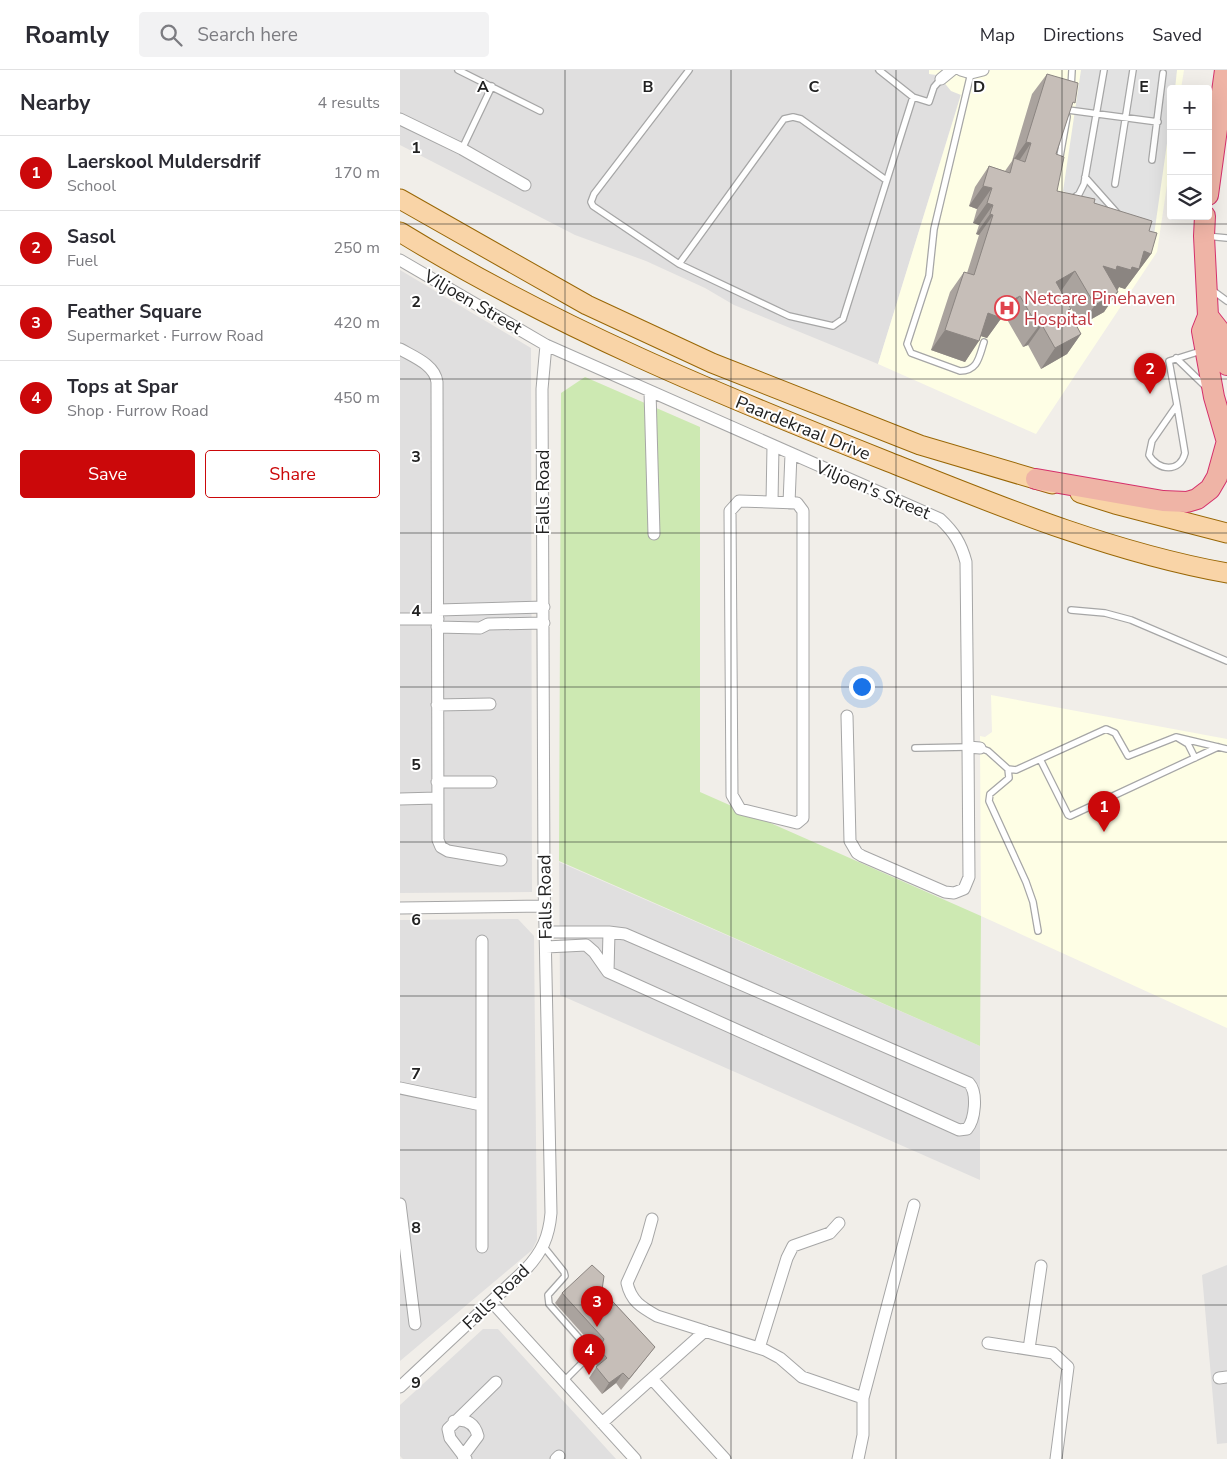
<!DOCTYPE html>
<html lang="en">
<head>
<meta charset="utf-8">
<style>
  :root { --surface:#fff; --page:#f2f2f3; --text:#2b2b33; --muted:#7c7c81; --line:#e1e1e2; --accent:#cb080a }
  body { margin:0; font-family:"Nunito Sans",sans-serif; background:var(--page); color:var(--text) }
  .controls { position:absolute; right:15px; top:15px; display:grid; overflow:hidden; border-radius:5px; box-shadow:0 5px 20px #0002 }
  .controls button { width:45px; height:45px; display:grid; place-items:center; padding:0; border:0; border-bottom:1px solid var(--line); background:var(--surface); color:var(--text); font:25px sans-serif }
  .you { position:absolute; left:461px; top:616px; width:18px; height:18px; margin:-12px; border:4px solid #fff; border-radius:50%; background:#1a73e8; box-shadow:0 0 0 8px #1a73e833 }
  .badge { display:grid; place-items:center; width:32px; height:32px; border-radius:50%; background:var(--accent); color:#fff; font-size:16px; font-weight:700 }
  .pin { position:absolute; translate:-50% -41px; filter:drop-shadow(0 1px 2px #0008) }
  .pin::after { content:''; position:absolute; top:26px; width:18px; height:15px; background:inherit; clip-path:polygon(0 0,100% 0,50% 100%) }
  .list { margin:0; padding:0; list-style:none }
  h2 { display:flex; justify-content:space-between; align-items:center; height:65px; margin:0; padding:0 20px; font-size:21px }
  h2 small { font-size:16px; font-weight:400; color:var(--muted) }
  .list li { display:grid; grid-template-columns:32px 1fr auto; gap:15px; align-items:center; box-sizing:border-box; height:75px; padding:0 20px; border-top:1px solid var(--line) }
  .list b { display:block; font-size:19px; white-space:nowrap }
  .list p { margin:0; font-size:16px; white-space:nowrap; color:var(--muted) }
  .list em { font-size:16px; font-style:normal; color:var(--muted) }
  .actions { display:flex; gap:10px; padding:15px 20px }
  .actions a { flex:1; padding:11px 0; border:1px solid var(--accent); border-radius:5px; text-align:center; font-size:18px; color:var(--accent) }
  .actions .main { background:var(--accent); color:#fff }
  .icon { flex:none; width:28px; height:28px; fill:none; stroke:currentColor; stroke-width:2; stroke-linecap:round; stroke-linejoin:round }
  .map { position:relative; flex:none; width:827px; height:1389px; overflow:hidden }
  header { display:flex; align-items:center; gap:30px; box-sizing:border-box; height:70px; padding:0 25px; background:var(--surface); border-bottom:1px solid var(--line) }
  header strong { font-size:24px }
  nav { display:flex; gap:28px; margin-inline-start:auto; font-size:18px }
  .search { width:350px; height:45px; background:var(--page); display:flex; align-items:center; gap:12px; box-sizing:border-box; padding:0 18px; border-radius:5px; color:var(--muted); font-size:19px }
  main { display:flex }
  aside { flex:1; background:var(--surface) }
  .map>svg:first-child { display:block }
  .residential { fill:#e0dfdf }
  .education { fill:#fefee5 }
  .grass { fill:#cde9b2 }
  .parking { fill:#e2e2e2 }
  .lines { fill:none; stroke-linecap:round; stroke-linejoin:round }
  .service-casing { stroke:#a6a6a6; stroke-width:8 }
  .minor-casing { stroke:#a6a6a6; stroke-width:13 }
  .primary-casing { stroke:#996706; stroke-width:21 }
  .trunk-casing { stroke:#d5306b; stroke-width:22 }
  .service { stroke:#fff; stroke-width:5.5 }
  .minor { stroke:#fff; stroke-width:11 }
  .primary { stroke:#f9d4a7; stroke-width:19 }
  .trunk { stroke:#efb4a6; stroke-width:20 }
  .wall { fill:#aaa39e }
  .shaded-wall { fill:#8b8581 }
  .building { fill:#c6beb8; stroke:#8b8581 }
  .grid { fill:none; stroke:#222; stroke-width:1; stroke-opacity:0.55 }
  .labels { text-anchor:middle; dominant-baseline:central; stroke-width:4; stroke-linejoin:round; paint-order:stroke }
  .health-label { font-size:18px; fill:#be3a42; stroke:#fff; text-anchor:start }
  .street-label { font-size:18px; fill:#222; stroke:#fff }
  .grid-label { font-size:16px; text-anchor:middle; font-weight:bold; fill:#222; stroke:#fff; stroke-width:4; stroke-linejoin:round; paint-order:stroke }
</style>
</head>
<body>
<header>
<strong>Roamly</strong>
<div class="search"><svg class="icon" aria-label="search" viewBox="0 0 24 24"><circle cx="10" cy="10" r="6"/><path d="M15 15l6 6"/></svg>Search here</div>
<nav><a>Map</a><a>Directions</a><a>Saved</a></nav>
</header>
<main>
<aside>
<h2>Nearby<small>4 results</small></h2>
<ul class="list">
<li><span class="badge">1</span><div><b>Laerskool Muldersdrif</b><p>School</p></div><em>170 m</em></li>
<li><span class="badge">2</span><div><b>Sasol</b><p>Fuel</p></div><em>250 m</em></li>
<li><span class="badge">3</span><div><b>Feather Square</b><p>Supermarket · Furrow Road</p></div><em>420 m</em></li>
<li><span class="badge">4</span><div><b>Tops at Spar</b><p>Shop · Furrow Road</p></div><em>450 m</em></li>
</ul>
<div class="actions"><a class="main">Save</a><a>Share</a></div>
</aside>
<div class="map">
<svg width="827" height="1389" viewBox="0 0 827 1389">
  <rect width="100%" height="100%" fill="#f1eee9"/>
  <path class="residential" d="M 0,0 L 529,0 L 529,4 L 538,5 L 561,24 L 478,294 L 334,235 L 305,218 L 246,191 L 175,165 L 0,75 Z
    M 0,200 L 131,278 L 132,822 L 0,823 Z
    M 159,792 L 580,976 L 580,1110 L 160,925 Z
    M 118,849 L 134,866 L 137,1170 L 132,1180 L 0,1291 L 0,850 Z
    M 827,1195 L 827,1373 L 817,1374 L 802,1205 Z
    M 83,1259 L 98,1259 L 216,1389 L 3,1389 L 0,1386 L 0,1335 Z"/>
  <path class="education" d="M 529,0 L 784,0 L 781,19 L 771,19 L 771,88 L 757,182 L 636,364 L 478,294 L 561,25 L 551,21 L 538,5 L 529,4 Z
    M 591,625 L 827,669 L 827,958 L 581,846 L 580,666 L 585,667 L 592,662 Z"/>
  <path class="grass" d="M 185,307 L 300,357 L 300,722 L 581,846 L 580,976 L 159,791 L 161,323 Z"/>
  <path class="parking" d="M 681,0 L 777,0 L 775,19 L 771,19 L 771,45 L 754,165 L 663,121 Z"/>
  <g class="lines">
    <defs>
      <path id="service" d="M 58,0 L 140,41
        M 289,0 L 194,124 L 191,132 L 193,136 L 279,194 L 389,246 L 433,256 L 443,249 L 513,27
        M 479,0 L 513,27 L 529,32 L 534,17 L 541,9
        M 571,3 L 534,159 L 529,206 L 507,274 L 511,283 L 560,301 C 578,301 579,287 584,272
        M 671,18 L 672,0
        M 668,40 L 758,52
        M 62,79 L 92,16
        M 752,90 L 763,3
        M 659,92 L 667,47
        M 685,107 L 717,143
        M 715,114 L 733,0
        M 671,130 L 679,124 L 684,114 L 704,0
        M 806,166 L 827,168
        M 279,194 L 384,49 L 393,47 L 401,49 L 486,110
        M 812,220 L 827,231
        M 776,288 L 805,316
        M 777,335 L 785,383 C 780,403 758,401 749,385 L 752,371 L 777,335 L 769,291 L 801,281
        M 671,540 L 705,543 L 731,550 L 827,591
        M 778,668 L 788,674 L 795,688
        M 515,678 L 568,677
        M 580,678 L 588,681 L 608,699
        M 640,689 L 668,745 L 670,746 L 818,677
        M 608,699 L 616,700 L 706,659 L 715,663 L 728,686 L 776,667 L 827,679
        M 608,699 L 609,708 L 590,724 L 589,731 L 626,812 L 633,832 L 638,861
        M 144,1177 L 164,1202 L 165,1206 L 148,1225 L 149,1234 L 186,1276 L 188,1287 L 164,1311"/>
      <path id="minor" d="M 561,0 L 571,3 L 583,0
        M 541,9 L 552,0
        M 0,49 L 62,79 L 125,115
        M 0,190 L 146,275 L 540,449 C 554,462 561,473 566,492 L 568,677 L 580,678
        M 0,279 C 14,287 35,295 37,312 L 38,770 L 41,777 L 48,781 L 101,790
        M 250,321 L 254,464
        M 339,431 L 397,433 L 403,441 L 403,748 L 397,753 L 340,739 L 332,725 L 330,441 Z
        M 372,432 L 373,376
        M 389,433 L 391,384
        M 38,540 L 144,537
        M 0,549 L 38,549
        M 37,557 L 80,558 L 88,554 L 144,553
        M 37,635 L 90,634
        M 447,646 L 450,771 L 457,783 L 462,786 L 545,822 L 554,823 L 564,819 L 569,807 L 568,677
        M 37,712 L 91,712
        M 0,729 L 37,728
        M 0,838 L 145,836
        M 145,862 L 209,862 L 225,864 L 569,1013 C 578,1023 575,1050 567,1059 L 559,1060 L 208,902 L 194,882 L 186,875 L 146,877
        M 82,871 L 82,1177
        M 208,902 L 209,862
        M 0,1018 L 81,1035
        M 0,1134 L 15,1254
        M 252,1149 L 246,1171 L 227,1213 C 231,1231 241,1237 257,1246 L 365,1280 L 380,1288 L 402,1307 L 463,1328
        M 92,1232 L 235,1389
        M 588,1273 L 653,1283 L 668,1297 L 656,1389
        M 359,1278 L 387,1188 L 393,1176 L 430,1163 L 439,1153
        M 629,1279 L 641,1196
        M 819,1308 L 827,1307
        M 252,1309 L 325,1389
        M 0,1317 L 126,1199 C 142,1182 149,1167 151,1143 L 144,811 L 142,319 L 146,275
        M 54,1351 C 67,1348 75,1354 78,1366 L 63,1386
        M 202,1353 L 305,1261
        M 66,1389 L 50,1368 L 48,1359 L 96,1312
        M 156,1389 L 159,1386
        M 458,1389 L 463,1365 L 463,1328 L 514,1135"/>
      <path id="primary" d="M 0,129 L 187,235 L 312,293 L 520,375 L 652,414
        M 0,162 C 153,256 322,326 489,392 C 599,436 710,482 827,503
        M 680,423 L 715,434 L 827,463"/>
      <path id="trunk" d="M 808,125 L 825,0
        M 805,146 L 804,166 L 808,246 L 802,261 L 814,327 L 827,372
        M 808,246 L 819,260 L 827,295
        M 636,409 L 763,431 L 787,432 L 797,429 L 810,419 L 817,407 L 827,371"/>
    </defs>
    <use href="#service" class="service-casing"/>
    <use href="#minor" class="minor-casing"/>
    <use href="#primary" class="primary-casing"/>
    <use href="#trunk" class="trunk-casing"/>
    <use href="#service" class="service"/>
    <use href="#minor" class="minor"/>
    <use href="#primary" class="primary"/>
    <use href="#trunk" class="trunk"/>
  </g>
  <path class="wall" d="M 647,4 L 670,39 L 656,84 L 657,121 L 694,133 L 749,161 L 751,184 L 725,219 L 719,217 L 704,242 L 681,255 L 661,221 L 671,239 L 668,242 L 681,264 L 667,284 L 641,299 L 628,275 L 623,277 L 605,246 L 600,250 L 587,268 L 581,266 L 565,292 L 531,280 L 550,222 L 564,202 L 567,203 L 579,165 L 576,164 L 579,155 L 573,153 L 577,139 L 569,136 L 575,117 L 589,96 L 605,101 L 612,91 L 632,24 Z
    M 202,1220 L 255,1277 L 221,1320 L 216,1313 L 202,1324 L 189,1308 L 197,1296 L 192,1290 L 197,1280 L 155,1233 L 162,1223 Z"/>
  <path class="shaded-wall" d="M 626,72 L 631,73 L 617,94 L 614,89 Z
    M 583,116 L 592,118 L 577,139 L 569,136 Z
    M 587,133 L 593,135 L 579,155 L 573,153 Z
    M 590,144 L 593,145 L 579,165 L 576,164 Z
    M 744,181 L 751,184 L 725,219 L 719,217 L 717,221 L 703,196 L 717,196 Z
    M 675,201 L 661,221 L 641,233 L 656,212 Z
    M 718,222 L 704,242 L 681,255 L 695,235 Z
    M 620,226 L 605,246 L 600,250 L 587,268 L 574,264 L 588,243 Z
    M 642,255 L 628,275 L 623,277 L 638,257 Z
    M 545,260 L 579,271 L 565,292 L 531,280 Z
    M 681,264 L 667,284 L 641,299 L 655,278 Z
    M 223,1303 L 216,1313 L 202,1324 L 209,1313 Z"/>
  <path class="building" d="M 647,4 L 678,13 L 675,33 L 673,32 L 656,84 L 664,87 L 657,121 L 695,129 L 694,133 L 752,151 L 749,161 L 757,163 L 751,184 L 744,181 L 739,199 L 732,197 L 731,200 L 717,196 L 716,200 L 703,196 L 718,222 L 695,235 L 675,201 L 656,212 L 671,239 L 668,240 L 681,264 L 655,278 L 642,255 L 638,257 L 620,226 L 605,234 L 601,248 L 588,243 L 579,271 L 545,260 L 564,202 L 574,205 L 593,145 L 590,144 L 593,135 L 587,133 L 592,118 L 583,116 L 589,96 L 610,103 L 614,88 L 625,92 L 631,73 L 626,72 Z
    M 192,1195 L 204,1206 L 202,1220 L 255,1277 L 229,1309 L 223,1303 L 209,1313 L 196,1297 L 207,1288 L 199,1279 L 204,1269 L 162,1223 Z"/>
  <path class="grid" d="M 165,0 L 165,1389M 331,0 L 331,1389M 496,0 L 496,1389M 662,0 L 662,1389M 0,154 L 827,154M 0,309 L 827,309M 0,463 L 827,463M 0,617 L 827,617M 0,772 L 827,772M 0,926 L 827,926M 0,1080 L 827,1080M 0,1235 L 827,1235"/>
  <defs>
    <symbol id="hospital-ring" viewBox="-11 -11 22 22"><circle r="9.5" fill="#fff" stroke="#e0444e" stroke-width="1.5"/><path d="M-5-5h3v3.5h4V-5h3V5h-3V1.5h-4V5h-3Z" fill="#e0444e"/></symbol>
  </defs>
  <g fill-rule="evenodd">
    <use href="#hospital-ring" x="593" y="224" width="28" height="28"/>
  </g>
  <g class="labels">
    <g class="health-label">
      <text x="624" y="228">Netcare Pinehaven<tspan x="624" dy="21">Hospital</tspan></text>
    </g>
    <g class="street-label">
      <text transform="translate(73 232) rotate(30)">Viljoen Street</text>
      <text transform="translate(403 358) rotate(22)">Paardekraal Drive</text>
      <text transform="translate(473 420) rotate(23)">Viljoen's Street</text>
      <text transform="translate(143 422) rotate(-90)">Falls Road</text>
      <text transform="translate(145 827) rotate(-91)">Falls Road</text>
      <text transform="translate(96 1227) rotate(-44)">Falls Road</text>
    </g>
  </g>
  <g class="grid-label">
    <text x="83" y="22">A</text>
    <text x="248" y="22">B</text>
    <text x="414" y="22">C</text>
    <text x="579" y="22">D</text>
    <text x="744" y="22">E</text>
    <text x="16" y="83">1</text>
    <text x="16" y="237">2</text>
    <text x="16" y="392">3</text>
    <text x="16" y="546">4</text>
    <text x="16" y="700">5</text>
    <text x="16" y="855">6</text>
    <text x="16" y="1009">7</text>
    <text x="16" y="1163">8</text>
    <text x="16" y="1318">9</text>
  </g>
</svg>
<div class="controls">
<button>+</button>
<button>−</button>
<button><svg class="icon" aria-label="layers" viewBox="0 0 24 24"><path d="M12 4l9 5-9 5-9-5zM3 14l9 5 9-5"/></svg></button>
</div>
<div class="you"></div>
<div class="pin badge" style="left:704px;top:762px">1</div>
<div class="pin badge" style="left:750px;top:324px">2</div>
<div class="pin badge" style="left:197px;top:1257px">3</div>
<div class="pin badge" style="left:189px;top:1305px">4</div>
</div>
</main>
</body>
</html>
